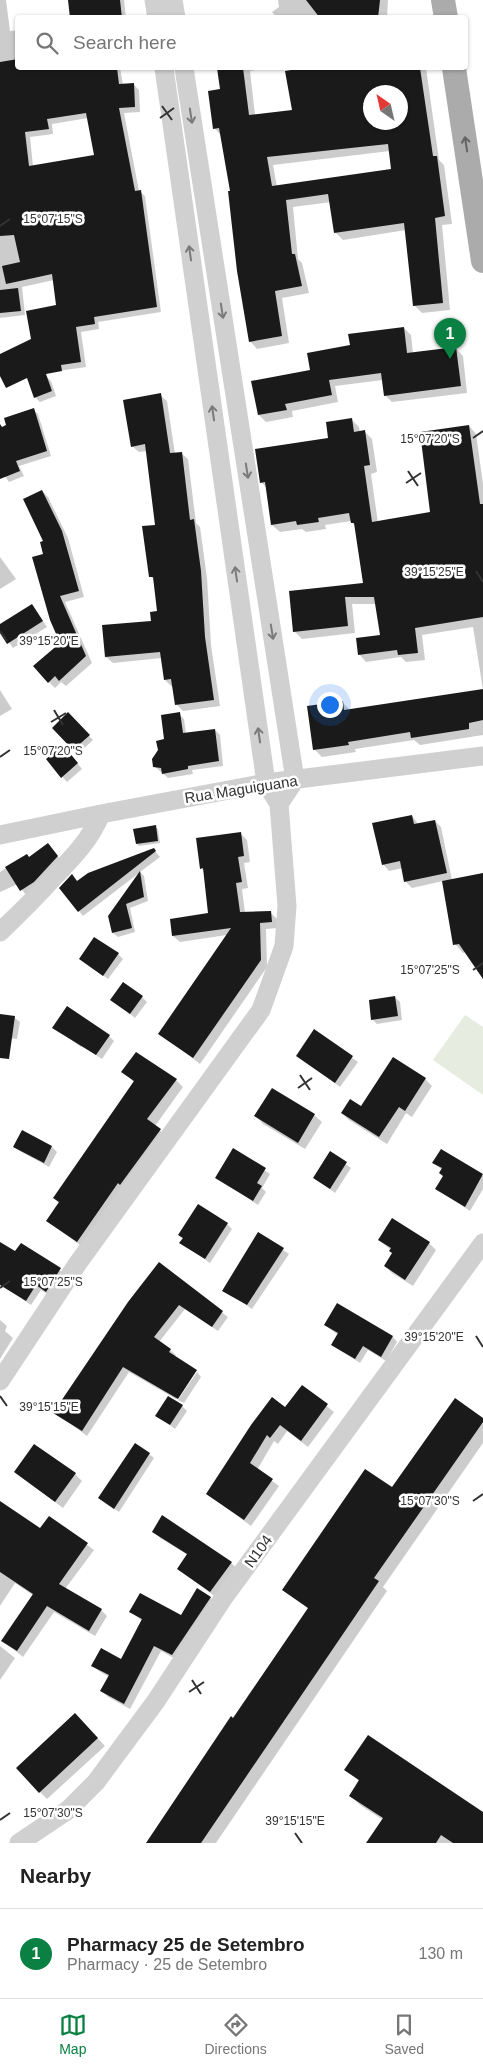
<!DOCTYPE html>
<html lang="en">
<head>
<meta charset="utf-8">
<style>
  :root { --surface:#fff; --page:#f2f2f2; --text:#222; --muted:#767676; --line:#e0e0e0; --accent:#0b8043 }
  body { margin:0; font-family:Helvetica,sans-serif; background:var(--page); color:var(--text) }
  .compass { position:absolute; left:363px; top:85px; width:45px; height:45px; border-radius:50%; background:var(--surface); box-shadow:0 1px 4px #0004; rotate:326deg }
  .you { position:absolute; left:329px; top:704px; width:18px; height:18px; margin:-12px; border:4px solid #fff; border-radius:50%; background:#1a73e8; box-shadow:0 0 0 8px #1a73e833 }
  .badge { display:grid; place-items:center; width:32px; height:32px; border-radius:50%; background:var(--accent); color:#fff; font-size:16px; font-weight:700 }
  .pin { position:absolute; translate:-50% -41px; filter:drop-shadow(0 1px 2px #0008) }
  .pin::after { content:''; position:absolute; top:26px; width:18px; height:15px; background:inherit; clip-path:polygon(0 0,100% 0,50% 100%) }
  .list { margin:0; padding:0; list-style:none }
  h2 { display:flex; justify-content:space-between; align-items:center; height:65px; margin:0; padding:0 20px; font-size:21px }
  h2 small { font-size:16px; font-weight:400; color:var(--muted) }
  .list li { display:grid; grid-template-columns:32px 1fr auto; gap:15px; align-items:center; box-sizing:border-box; height:90px; padding:0 20px; border-top:1px solid var(--line) }
  .list b { display:block; font-size:19px; white-space:nowrap }
  .list p { margin:0; font-size:16px; white-space:nowrap; color:var(--muted) }
  .list em { font-size:16px; font-style:normal; color:var(--muted) }
  .icon { flex:none; width:28px; height:28px; fill:none; stroke:currentColor; stroke-width:2; stroke-linecap:round; stroke-linejoin:round }
  .map { position:relative; flex:none; width:483px; height:1843px; overflow:hidden }
  .search { position:absolute; background:var(--surface); box-shadow:0 1px 4px #0004; left:15px; right:15px; top:15px; height:55px; display:flex; align-items:center; gap:12px; box-sizing:border-box; padding:0 18px; border-radius:5px; color:var(--muted); font-size:19px }
  .sheet { height:155px; background:var(--surface) }
  nav { display:flex; justify-content:space-around; align-items:center; box-sizing:border-box; height:70px; border-top:1px solid var(--line); background:var(--surface); font-size:14px; color:var(--muted) }
  nav a { display:grid; justify-items:center; gap:2px }
  nav .on { color:var(--accent) }
  .map>svg:first-child { display:block }
  .green { fill:#e6ecdf }
  .shadow { fill:#0003; fill-rule:evenodd }
  .building { fill:#1a1a1a; fill-rule:evenodd }
  .lines { fill:none; stroke-linecap:round; stroke-linejoin:round }
  .minor { stroke:#d0d0d0; stroke-width:19 }
  .major { stroke:#ababab; stroke-width:24 }
  .oneway { stroke:#7a7a7a }
  .oneway2 { stroke:#636363 }
  .ticks { fill:none; stroke:#333; stroke-width:2 }
  .labels { text-anchor:middle; dominant-baseline:central; stroke-width:5; stroke-linejoin:round; paint-order:stroke }
  .street-label { font-size:15px; fill:#333; stroke:#fff }
  .ticks-label { font-size:12px; text-anchor:middle; fill:#333; stroke:#fff; stroke-width:5; stroke-linejoin:round; paint-order:stroke }
</style>
</head>
<body>
<div class="map">
<svg width="483" height="1843" viewBox="0 0 483 1843">
  <rect width="100%" height="100%" fill="#fff"/>
  <path class="green" d="M 465,1015 L 483,1027 L 483,1095 L 433,1060 Z"/>
  <path class="shadow" d="M 0,0 L 6,0 L 10,31 L 18,30 L 18,68 L 120,68 L 123,85 L 133,84 L 139,90 L 140,112 L 124,113 L 139,191 L 145,196 L 161,312 L 98,322 L 99,329 L 81,332 L 86,367 L 58,371 L 54,367 L 0,377 L 0,355 L 33,340 L 57,306 L 54,280 L 22,287 L 25,315 L 0,318 ZM 88,118 L 96,156 L 33,166 L 30,137 L 53,134 L 52,124 Z
    M 69,0 L 124,0 L 126,18 L 71,18 Z
    M 278,0 L 388,0 L 387,18 L 322,18 L 320,16 L 277,18 L 272,12 L 279,7 Z
    M 218,68 L 262,68 L 262,69 L 250,71 L 255,115 L 293,111 L 286,72 L 311,68 L 426,68 L 439,160 L 444,165 L 452,224 L 442,225 L 450,310 L 422,313 L 414,305 L 406,230 L 343,240 L 335,232 L 331,202 L 293,207 L 298,259 L 302,263 L 309,293 L 282,298 L 289,343 L 257,349 L 250,341 L 232,192 L 222,136 L 214,128 L 221,90 ZM 370,92 L 400,92 L 400,122 L 370,122 ZM 390,151 L 392,170 L 277,187 L 273,165 Z
    M 404,328 L 411,335 L 413,354 L 456,349 L 463,356 L 467,393 L 392,402 L 385,395 L 383,380 L 335,386 L 338,402 L 292,411 L 293,417 L 266,422 L 259,415 L 311,371 L 351,346 Z
    M 46,376 L 51,381 L 56,396 L 40,402 L 35,397 Z
    M 160,395 L 167,401 L 175,454 L 181,453 L 188,459 L 196,523 L 200,527 L 207,578 L 211,645 L 220,706 L 183,711 L 176,704 L 174,686 L 171,686 L 165,680 L 162,658 L 113,663 L 106,657 L 103,627 L 152,622 L 158,612 L 155,581 L 151,576 L 157,526 L 147,451 L 139,452 L 132,446 Z
    M 33,410 L 38,414 L 51,456 L 19,466 L 24,476 L 9,482 L 0,469 L 0,429 Z
    M 352,420 L 359,427 L 360,433 L 365,432 L 372,439 L 377,472 L 371,474 L 378,523 L 432,513 L 469,426 L 476,434 L 483,484 L 483,735 L 420,745 L 414,740 L 355,749 L 356,752 L 322,757 L 314,749 L 342,702 L 350,710 L 483,690 L 473,627 L 422,635 L 425,660 L 406,662 L 401,657 L 366,662 L 359,654 L 381,636 L 376,604 L 352,604 L 355,633 L 302,639 L 294,631 L 291,593 L 365,584 L 356,527 L 351,521 L 325,525 L 326,529 L 306,532 L 302,529 L 280,532 L 272,525 L 267,488 L 261,482 L 330,439 Z
    M 42,491 L 48,497 L 68,538 L 84,597 L 65,602 L 92,663 L 66,686 L 61,682 L 55,688 L 49,682 L 61,643 L 45,555 Z
    M 0,557 L 16,579 L 0,589 Z
    M 32,605 L 47,627 L 13,648 L 0,630 L 0,626 Z
    M 0,690 L 12,709 L 0,716 Z
    M 68,714 L 93,740 L 78,754 L 53,728 Z
    M 179,714 L 184,719 L 186,734 L 215,730 L 220,735 L 223,766 L 192,770 L 193,774 L 168,778 L 154,766 Z
    M 68,751 L 82,769 L 67,782 L 47,759 Z
    M 412,816 L 419,825 L 435,821 L 441,827 L 452,880 L 483,874 L 483,973 L 466,952 L 463,953 L 455,944 L 443,881 L 412,888 L 406,882 L 403,868 L 389,871 L 383,864 Z
    M 155,827 L 158,829 L 160,843 L 139,846 L 137,844 Z
    M 241,834 L 247,840 L 250,862 L 244,863 L 248,888 L 242,889 L 245,913 L 270,912 L 277,919 L 278,928 L 266,929 L 267,967 L 200,1064 L 160,1033 L 227,935 L 180,942 L 173,936 L 210,914 L 204,871 L 201,868 Z
    M 53,850 L 62,862 L 26,895 L 18,884 L 0,892 L 0,872 L 27,855 L 30,858 Z
    M 154,850 L 160,857 L 140,872 L 144,876 L 148,901 L 130,908 L 135,932 L 118,937 L 113,933 L 139,873 L 83,916 L 79,911 L 78,882 Z
    M 118,954 L 123,959 L 108,979 L 81,959 Z
    M 142,997 L 147,1002 L 135,1018 L 112,1000 Z
    M 395,997 L 400,1002 L 402,1020 L 377,1024 L 372,1019 Z
    M 0,1015 L 15,1018 L 20,1022 L 17,1039 L 0,1037 Z
    M 54,1027 L 109,1036 L 114,1041 L 102,1059 L 82,1046 L 81,1047 Z
    M 314,1031 L 358,1062 L 340,1087 L 297,1056 Z
    M 123,1072 L 176,1080 L 183,1087 L 155,1126 L 167,1137 L 84,1248 L 48,1221 L 60,1204 L 54,1198 L 135,1083 Z
    M 425,1079 L 432,1086 L 412,1117 L 406,1113 L 387,1144 L 349,1120 L 342,1113 L 362,1108 Z
    M 314,1115 L 322,1122 L 305,1149 L 263,1124 L 256,1116 Z
    M 22,1132 L 52,1147 L 57,1152 L 49,1167 L 20,1151 L 15,1147 Z
    M 233,1150 L 270,1174 L 262,1188 L 266,1192 L 258,1205 L 217,1177 Z
    M 441,1151 L 483,1176 L 483,1189 L 470,1211 L 437,1189 L 444,1177 L 442,1170 L 434,1163 Z
    M 331,1153 L 351,1168 L 335,1193 L 315,1178 Z
    M 227,1224 L 232,1229 L 210,1263 L 181,1243 L 183,1239 L 179,1235 Z
    M 259,1234 L 289,1254 L 252,1309 L 224,1290 Z
    M 379,1240 L 429,1243 L 436,1250 L 413,1286 L 392,1273 L 385,1266 L 393,1254 L 391,1250 Z
    M 0,1243 L 15,1253 L 21,1245 L 65,1274 L 51,1296 L 41,1290 L 31,1305 L 0,1284 Z
    M 159,1264 L 228,1317 L 218,1331 L 185,1309 L 159,1342 L 170,1350 L 176,1355 L 174,1357 L 195,1371 L 176,1399 L 129,1372 L 87,1436 L 55,1412 Z
    M 338,1305 L 393,1337 L 397,1342 L 386,1361 L 368,1350 L 360,1363 L 332,1345 L 338,1335 L 325,1325 Z
    M 0,1320 L 7,1326 L 5,1331 L 13,1338 L 0,1359 Z
    M 197,1372 L 201,1377 L 184,1403 L 178,1400 Z
    M 302,1386 L 334,1412 L 308,1447 L 287,1431 L 278,1444 L 274,1441 L 257,1470 L 279,1486 L 251,1526 L 208,1494 L 285,1409 Z
    M 182,1406 L 187,1411 L 175,1429 L 157,1415 Z
    M 483,1419 L 483,1443 L 383,1587 L 387,1591 L 216,1843 L 148,1843 L 309,1609 L 284,1589 Z
    M 149,1454 L 154,1458 L 119,1512 L 99,1498 Z
    M 15,1472 L 75,1474 L 82,1481 L 63,1508 Z
    M 0,1512 L 41,1530 L 50,1517 L 94,1550 L 65,1589 L 101,1610 L 107,1616 L 95,1636 L 54,1612 L 23,1657 L 3,1641 L 34,1596 L 15,1583 L 0,1606 Z
    M 154,1531 L 231,1563 L 238,1569 L 217,1598 L 178,1569 L 188,1555 L 160,1538 Z
    M 210,1598 L 216,1604 L 179,1661 L 161,1651 L 130,1709 L 108,1697 L 102,1691 L 109,1677 L 99,1671 L 93,1665 L 122,1660 L 142,1621 L 131,1612 L 182,1617 Z
    M 0,1646 L 15,1658 L 0,1680 Z
    M 82,1722 L 105,1746 L 47,1799 L 40,1792 Z
    M 346,1770 L 483,1813 L 483,1843 L 368,1843 L 383,1820 L 360,1805 L 351,1796 L 360,1782 Z"/>
  <path class="building" d="M 68,0 L 120,0 L 122,18 L 70,18 Z
    M 306,0 L 380,0 L 378,18 L 320,18 Z
    M 18,59 L 18,68 L 117,68 L 119,84 L 134,83 L 135,107 L 119,108 L 135,191 L 141,190 L 157,307 L 94,317 L 95,324 L 76,327 L 81,362 L 61,365 L 62,371 L 46,374 L 52,391 L 34,398 L 27,378 L 6,388 L 0,376 L 0,354 L 31,339 L 26,311 L 56,305 L 52,274 L 6,284 L 2,266 L 20,262 L 14,235 L 0,236 L 0,62 ZM 86,113 L 94,155 L 29,166 L 25,132 L 49,129 L 47,119 Z
    M 217,68 L 243,68 L 249,115 L 292,110 L 285,71 L 303,68 L 420,68 L 433,156 L 437,156 L 445,216 L 435,218 L 443,303 L 413,306 L 404,223 L 334,233 L 328,194 L 286,200 L 292,254 L 295,254 L 302,286 L 275,291 L 282,336 L 249,342 L 237,271 L 228,191 L 230,191 L 219,128 L 213,129 L 208,91 L 220,89 ZM 370,92 L 400,92 L 400,122 L 370,122 ZM 388,144 L 391,169 L 272,186 L 267,157 Z
    M 18,288 L 21,311 L 0,313 L 0,290 Z
    M 404,327 L 407,353 L 456,347 L 461,386 L 384,396 L 381,373 L 329,380 L 332,395 L 285,404 L 287,410 L 258,415 L 251,381 L 310,370 L 307,353 L 350,345 L 348,334 Z
    M 161,393 L 170,453 L 182,452 L 190,520 L 194,519 L 201,571 L 205,637 L 214,700 L 175,705 L 171,679 L 164,680 L 160,652 L 105,657 L 102,625 L 151,621 L 150,612 L 157,611 L 153,577 L 149,577 L 142,526 L 155,525 L 145,444 L 131,447 L 123,400 Z
    M 34,408 L 47,451 L 16,461 L 20,471 L 0,479 L 0,424 L 2,427 L 6,425 L 4,418 Z
    M 352,418 L 354,432 L 365,430 L 370,465 L 364,466 L 372,522 L 430,512 L 420,432 L 469,425 L 480,504 L 483,504 L 483,617 L 415,628 L 418,653 L 398,655 L 397,650 L 358,655 L 356,638 L 380,635 L 374,597 L 345,597 L 348,626 L 293,632 L 289,591 L 363,583 L 354,523 L 351,523 L 349,513 L 318,518 L 319,522 L 297,525 L 296,521 L 271,525 L 265,482 L 260,483 L 255,449 L 328,438 L 326,422 Z
    M 42,490 L 62,531 L 79,591 L 60,596 L 86,656 L 59,681 L 55,676 L 48,683 L 33,666 L 60,643 L 50,620 L 32,557 L 43,554 L 40,542 L 43,541 L 23,499 Z
    M 32,604 L 43,621 L 7,644 L 0,633 L 0,624 Z
    M 483,689 L 483,720 L 469,723 L 469,729 L 411,738 L 410,732 L 348,742 L 349,745 L 313,750 L 307,706 L 343,701 L 344,710 Z
    M 68,712 L 90,735 L 73,750 L 52,728 Z
    M 180,712 L 183,733 L 215,729 L 219,761 L 188,766 L 188,769 L 162,774 L 161,768 L 153,767 L 152,759 L 158,750 L 156,741 L 164,739 L 161,715 Z
    M 63,745 L 78,763 L 61,778 L 46,759 Z
    M 412,815 L 414,824 L 435,820 L 447,873 L 404,882 L 400,861 L 382,865 L 372,823 Z
    M 156,825 L 158,841 L 136,844 L 133,829 Z
    M 241,832 L 244,856 L 238,857 L 242,882 L 236,883 L 240,912 L 271,911 L 272,922 L 260,923 L 261,960 L 193,1058 L 158,1034 L 231,928 L 172,936 L 170,919 L 208,913 L 203,868 L 200,869 L 196,838 Z
    M 48,843 L 58,856 L 34,882 L 20,891 L 5,867 L 27,854 L 29,857 Z
    M 154,848 L 156,851 L 78,912 L 59,888 L 72,874 L 77,881 L 88,873 Z
    M 140,871 L 144,897 L 126,904 L 132,928 L 112,933 L 108,916 Z
    M 483,873 L 483,979 L 459,944 L 453,945 L 442,881 Z
    M 94,937 L 119,953 L 103,976 L 79,959 Z
    M 123,982 L 143,996 L 130,1014 L 110,1000 Z
    M 395,996 L 398,1016 L 371,1020 L 369,1000 Z
    M 67,1006 L 110,1035 L 96,1055 L 52,1028 Z
    M 0,1014 L 15,1016 L 9,1059 L 0,1058 Z
    M 314,1029 L 353,1056 L 335,1083 L 296,1056 Z
    M 136,1052 L 177,1079 L 147,1119 L 161,1129 L 120,1185 L 118,1183 L 77,1242 L 46,1221 L 59,1202 L 53,1198 L 134,1081 L 121,1072 Z
    M 393,1057 L 426,1078 L 405,1111 L 399,1107 L 379,1137 L 341,1113 L 350,1099 L 361,1106 Z
    M 272,1088 L 315,1114 L 298,1143 L 254,1116 Z
    M 22,1130 L 52,1146 L 44,1163 L 13,1147 Z
    M 233,1148 L 266,1168 L 257,1183 L 262,1186 L 253,1201 L 215,1178 Z
    M 441,1149 L 483,1174 L 465,1207 L 435,1189 L 443,1176 L 439,1173 L 442,1168 L 432,1163 Z
    M 330,1151 L 347,1162 L 330,1189 L 313,1178 Z
    M 198,1204 L 228,1223 L 205,1259 L 179,1243 L 183,1238 L 178,1235 Z
    M 392,1218 L 430,1242 L 405,1280 L 384,1266 L 392,1253 L 389,1251 L 391,1248 L 378,1240 Z
    M 258,1232 L 284,1248 L 247,1305 L 222,1291 Z
    M 0,1242 L 15,1251 L 21,1243 L 61,1268 L 46,1292 L 36,1285 L 26,1301 L 0,1285 Z
    M 159,1262 L 223,1311 L 212,1327 L 179,1305 L 154,1337 L 171,1349 L 169,1352 L 197,1370 L 178,1399 L 123,1367 L 82,1431 L 53,1413 L 128,1302 Z
    M 337,1303 L 393,1336 L 381,1357 L 363,1346 L 355,1359 L 331,1345 L 338,1333 L 324,1325 Z
    M 302,1385 L 328,1404 L 301,1441 L 280,1425 L 270,1438 L 267,1435 L 250,1463 L 273,1479 L 244,1520 L 206,1494 L 251,1425 L 272,1397 L 285,1407 Z
    M 168,1396 L 183,1405 L 170,1425 L 155,1416 Z
    M 455,1398 L 483,1418 L 483,1422 L 374,1578 L 379,1581 L 201,1843 L 146,1843 L 231,1716 L 233,1718 L 308,1608 L 282,1590 L 365,1469 L 392,1487 Z
    M 135,1443 L 150,1453 L 114,1509 L 98,1498 Z
    M 34,1444 L 76,1473 L 55,1502 L 14,1472 Z
    M 0,1501 L 40,1528 L 49,1516 L 88,1543 L 59,1584 L 102,1609 L 89,1631 L 47,1606 L 17,1651 L 1,1641 L 33,1594 L 0,1572 Z
    M 162,1515 L 232,1562 L 210,1592 L 177,1569 L 187,1554 L 152,1532 Z
    M 197,1588 L 211,1597 L 172,1655 L 154,1646 L 124,1704 L 100,1691 L 109,1675 L 91,1666 L 101,1648 L 121,1659 L 142,1619 L 129,1612 L 140,1593 L 181,1615 Z
    M 75,1713 L 98,1738 L 39,1793 L 16,1768 Z
    M 368,1735 L 483,1812 L 483,1843 L 453,1843 L 441,1835 L 436,1843 L 366,1843 L 383,1818 L 349,1796 L 359,1780 L 344,1770 Z"/>
  <g class="lines">
    <path class="minor" d="M 154,0 L 157,18
      M 173,0 L 176,18
      M 184,68 L 295,780 L 279,804
      M 0,835 L 101,814 L 266,783 L 483,756
      M 0,932 C 19,914 37,896 55,876 C 74,856 90,840 101,814
      M 0,1381 L 78,1263 L 261,1010 L 284,946 L 287,906 L 279,804 L 266,783 L 164,68
      M 19,1843 L 68,1810 L 96,1782 L 156,1701 L 222,1600 L 483,1243"/>
    <path class="major" d="M 443,0 L 446,18
      M 454,68 L 483,261"/>
  </g>
  <defs><path id="oneway-shaft" d="M-6 0H5M1.5-3L5.5 0L1.5 3" fill="none" stroke-width="1.6" stroke-linecap="round" stroke-linejoin="round" transform="scale(1.25)"/></defs>
  <g class="oneway">
    <use href="#oneway-shaft" transform="translate(191 116) rotate(81)"/>
    <use href="#oneway-shaft" transform="translate(190 253) rotate(-98)"/>
    <use href="#oneway-shaft" transform="translate(222 311) rotate(81)"/>
    <use href="#oneway-shaft" transform="translate(213 413) rotate(-98)"/>
    <use href="#oneway-shaft" transform="translate(247 471) rotate(81)"/>
    <use href="#oneway-shaft" transform="translate(236 574) rotate(-98)"/>
    <use href="#oneway-shaft" transform="translate(272 632) rotate(81)"/>
    <use href="#oneway-shaft" transform="translate(259 735) rotate(-98)"/>
  </g>
  <use class="oneway2" href="#oneway-shaft" transform="translate(466 144) rotate(-99)"/>
  <path class="ticks" d="M 162,106 L 172,120M 160,118 L 174,108M 0,226 L 10,219M 473,438 L 483,431M 408,471 L 418,486M 406,483 L 421,473M 476,571 L 483,582M 0,631 L 7,641M 54,710 L 63,725M 51,722 L 66,713M 0,757 L 10,750M 473,970 L 483,963M 300,1075 L 310,1090M 298,1088 L 312,1078M 0,1288 L 10,1281M 476,1336 L 483,1347M 0,1396 L 7,1406M 473,1501 L 483,1494M 192,1680 L 201,1694M 189,1692 L 204,1682M 0,1820 L 10,1813M 295,1833 L 302,1843"/>
  <g class="labels">
    <g class="street-label">
      <text transform="translate(241 789) rotate(-9)">Rua Maguiguana</text>
      <text transform="translate(258 1551) rotate(-54)">N104</text>
    </g>
  </g>
  <g class="ticks-label">
    <text x="53" y="223">15°07'15"S</text>
    <text x="430" y="443">15°07'20"S</text>
    <text x="434" y="576">39°15'25"E</text>
    <text x="49" y="645">39°15'20"E</text>
    <text x="53" y="755">15°07'20"S</text>
    <text x="430" y="974">15°07'25"S</text>
    <text x="53" y="1286">15°07'25"S</text>
    <text x="434" y="1341">39°15'20"E</text>
    <text x="49" y="1411">39°15'15"E</text>
    <text x="430" y="1505">15°07'30"S</text>
    <text x="53" y="1817">15°07'30"S</text>
    <text x="295" y="1825">39°15'15"E</text>
  </g>
</svg>
<svg class="compass" viewBox="-18 -18 36 36"><path d="M0-13l5 13h-10z" fill="#e53935"/><path d="M0 13l5-13h-10z" fill="#767676"/></svg>
<div class="you"></div>
<div class="pin badge" style="left:450px;top:359px">1</div>
<div class="search"><svg class="icon" aria-label="search" viewBox="0 0 24 24"><circle cx="10" cy="10" r="6"/><path d="M15 15l6 6"/></svg>Search here</div>
</div>
<section class="sheet">
<h2>Nearby<small></small></h2>
<ul class="list">
<li><span class="badge">1</span><div><b>Pharmacy 25 de Setembro</b><p>Pharmacy · 25 de Setembro</p></div><em>130 m</em></li>
</ul>
</section>
<nav>
<a class="on"><svg class="icon" aria-label="map" viewBox="0 0 24 24"><path d="M3 6l6-2 6 2 6-2v14l-6 2-6-2-6 2zM9 4v14M15 6v14"/></svg>Map</a>
<a><svg class="icon" aria-label="directions" viewBox="0 0 24 24"><path d="M12 3l9 9-9 9-9-9zM9 14v-3h6M13 9l2 2-2 2"/></svg>Directions</a>
<a><svg class="icon" aria-label="saved" viewBox="0 0 24 24"><path d="M7 4h10v16l-5-4-5 4z"/></svg>Saved</a>
</nav>
</body>
</html>
